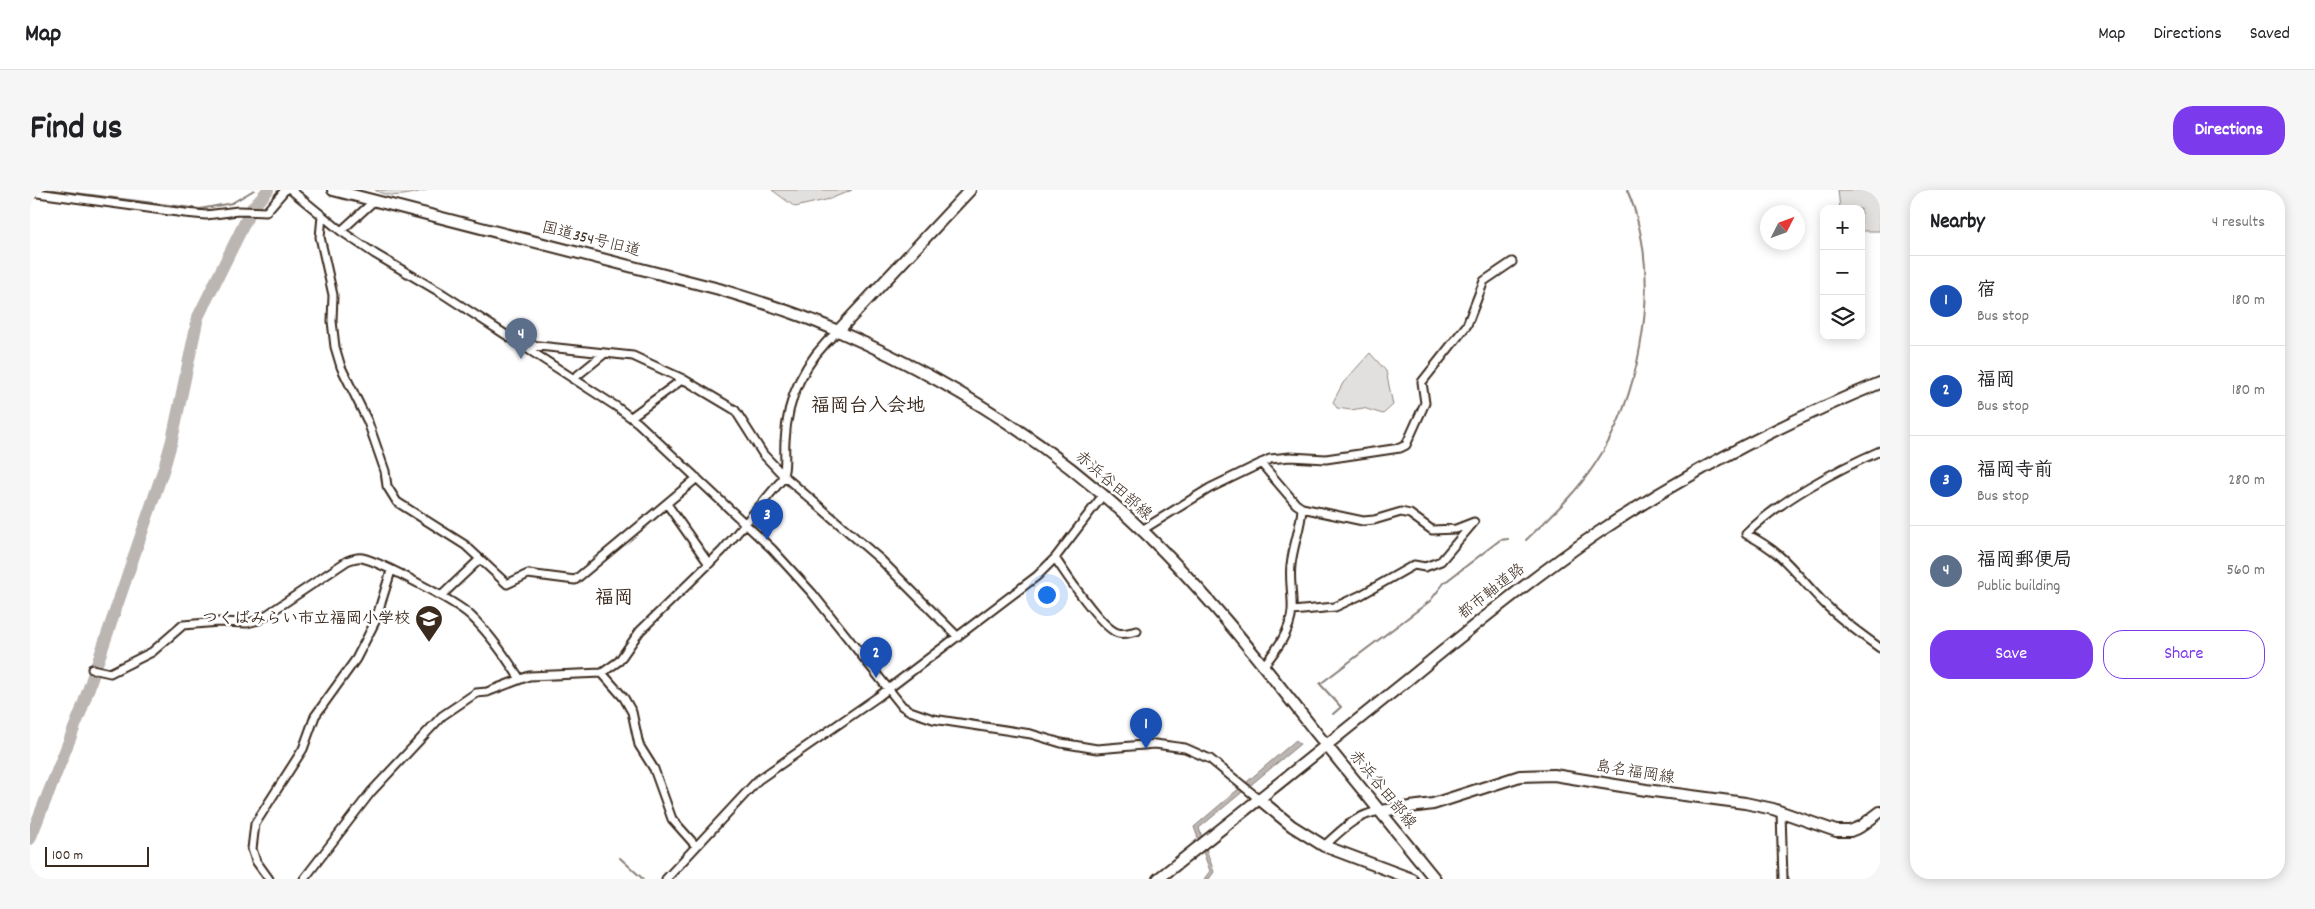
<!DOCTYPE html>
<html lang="en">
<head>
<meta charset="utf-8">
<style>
  :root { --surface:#fff; --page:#f6f6f6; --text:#202124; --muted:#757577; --line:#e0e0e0; --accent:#7c3aed }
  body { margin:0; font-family:Dekko,"Klee One",sans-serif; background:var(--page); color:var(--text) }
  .controls { position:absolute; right:15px; top:15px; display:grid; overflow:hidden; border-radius:10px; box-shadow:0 2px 12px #0003 }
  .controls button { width:45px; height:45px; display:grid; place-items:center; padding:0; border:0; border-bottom:1px solid var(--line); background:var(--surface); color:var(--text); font:25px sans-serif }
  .compass { position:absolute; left:1730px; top:15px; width:45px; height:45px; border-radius:50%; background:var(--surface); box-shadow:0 2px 12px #0003; rotate:48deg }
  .scale { position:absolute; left:15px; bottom:12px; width:104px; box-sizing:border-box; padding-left:5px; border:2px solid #3b2a1e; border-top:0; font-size:14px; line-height:18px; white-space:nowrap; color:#3b2a1e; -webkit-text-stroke:4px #fff; paint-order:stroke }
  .you { position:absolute; left:1016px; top:404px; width:18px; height:18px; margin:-12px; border:4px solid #fff; border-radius:50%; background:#1a73e8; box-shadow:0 0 0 8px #1a73e833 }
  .badge { display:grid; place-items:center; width:32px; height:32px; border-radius:50%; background:var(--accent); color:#fff; font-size:16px; font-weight:700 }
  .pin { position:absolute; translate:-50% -41px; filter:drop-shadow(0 1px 2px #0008) }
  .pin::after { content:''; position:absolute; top:26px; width:18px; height:15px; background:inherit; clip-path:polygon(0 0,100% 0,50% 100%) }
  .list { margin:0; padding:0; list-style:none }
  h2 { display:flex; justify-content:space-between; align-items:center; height:65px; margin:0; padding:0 20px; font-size:21px }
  h2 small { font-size:16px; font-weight:400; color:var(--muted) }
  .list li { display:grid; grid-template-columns:32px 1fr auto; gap:15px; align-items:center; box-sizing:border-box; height:90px; padding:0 20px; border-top:1px solid var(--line) }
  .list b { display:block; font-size:19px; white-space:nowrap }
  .list p { margin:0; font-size:16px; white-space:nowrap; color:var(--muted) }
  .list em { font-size:16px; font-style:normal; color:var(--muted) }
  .actions { display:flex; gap:10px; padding:15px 20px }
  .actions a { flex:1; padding:11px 0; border:1px solid var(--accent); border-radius:20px; text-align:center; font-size:18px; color:var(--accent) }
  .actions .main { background:var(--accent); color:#fff }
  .icon { flex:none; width:28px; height:28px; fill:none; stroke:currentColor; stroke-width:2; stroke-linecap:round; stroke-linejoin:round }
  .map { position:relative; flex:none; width:1850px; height:689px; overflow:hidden; border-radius:20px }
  header { display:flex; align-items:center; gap:30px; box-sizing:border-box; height:70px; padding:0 25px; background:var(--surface); border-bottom:1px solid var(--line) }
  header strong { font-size:24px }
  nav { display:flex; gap:28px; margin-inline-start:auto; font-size:18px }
  .intro { display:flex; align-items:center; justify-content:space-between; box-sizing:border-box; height:120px; padding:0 30px }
  h1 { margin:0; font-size:35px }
  .button { padding:12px 22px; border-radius:20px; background:var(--accent); color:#fff; font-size:18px; font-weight:700 }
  main { display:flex; gap:30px; padding:0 30px }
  aside { flex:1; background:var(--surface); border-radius:20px; box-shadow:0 2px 12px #0003 }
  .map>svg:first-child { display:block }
  .green { fill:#e2e0de; stroke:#8e857e }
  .water { fill:#bcb6b3; stroke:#887e77 }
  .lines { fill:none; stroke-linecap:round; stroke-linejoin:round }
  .stream { stroke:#887e77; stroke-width:2 }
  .river { stroke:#bcb6b3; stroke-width:12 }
  .street-casing { stroke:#3b2a1e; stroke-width:11 }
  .secondary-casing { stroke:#3b2a1e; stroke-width:14 }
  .street { stroke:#fff; stroke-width:7 }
  .secondary { stroke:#fff; stroke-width:10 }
  .labels { text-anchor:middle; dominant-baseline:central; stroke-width:5; stroke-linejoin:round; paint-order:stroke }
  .street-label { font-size:16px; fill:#3b2a1e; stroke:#fff }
  .poi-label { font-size:16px; font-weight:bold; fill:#3b2a1e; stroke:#fff; text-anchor:end }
  .quarter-label { font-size:19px; font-weight:bold; fill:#3b2a1e; stroke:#fff }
</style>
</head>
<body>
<header>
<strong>Map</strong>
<nav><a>Map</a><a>Directions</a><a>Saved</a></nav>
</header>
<div class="intro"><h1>Find us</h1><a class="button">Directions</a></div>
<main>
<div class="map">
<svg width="1850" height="689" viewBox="0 0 1850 689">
  <rect width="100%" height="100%" fill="#fff"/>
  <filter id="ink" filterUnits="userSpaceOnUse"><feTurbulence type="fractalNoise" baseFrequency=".02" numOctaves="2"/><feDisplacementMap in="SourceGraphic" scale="10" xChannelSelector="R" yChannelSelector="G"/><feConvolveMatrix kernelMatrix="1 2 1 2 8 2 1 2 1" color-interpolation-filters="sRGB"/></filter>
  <g filter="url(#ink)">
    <path class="green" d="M 345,0 L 397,0 C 380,4 361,10 345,0 Z
      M 742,0 L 822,0 L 800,9 L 765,17 Z
      M 1808,0 L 1850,0 L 1850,41 L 1831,41 L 1831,19 L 1810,19 Z
      M 1340,163 L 1356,181 L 1363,215 L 1353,224 L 1333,218 L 1321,220 L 1307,218 L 1303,212 L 1313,193 Z"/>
    <path class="water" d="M 1266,550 L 1270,554 L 1169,638 L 1184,682 L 1179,689 L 1174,689 L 1180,681 L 1164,637 Z"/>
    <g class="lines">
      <path class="stream" d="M 22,0 L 170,19 L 202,13 L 224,0
        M 1496,350 C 1521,326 1546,303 1565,274 C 1609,209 1628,105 1607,29 C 1605,19 1601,9 1597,0
        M 1303,524 L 1311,517 L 1290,494 L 1400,411 L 1414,393 L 1470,350 L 1478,349
        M 590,668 L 613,689"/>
      <path class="river" d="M 0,649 L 51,521 L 134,278 L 142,250 L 168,127 L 222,18 L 238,0"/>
      <defs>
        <path id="street" d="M 261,0 L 311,41 L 345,64 L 413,104 L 587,217 L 608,233 L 742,359 L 782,403 L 872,516 L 880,521 L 903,529 L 1001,544 L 1031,553 L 1067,559 L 1125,554 L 1155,558 L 1180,569 L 1229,609
          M 0,2 L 155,23 L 176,25 L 208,21 L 236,22 L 255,0
          M 292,26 L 290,47 L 303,105 L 302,131 L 305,157 L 311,177 L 338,232 L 355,281 L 357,296 L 367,312 L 435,355 L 477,394 L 498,384 L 545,390 L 667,288
          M 311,41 L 345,10
          M 490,154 L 603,166 L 653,189 L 705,220 L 733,264 L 754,286 L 851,370 L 928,447
          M 543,189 L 574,164
          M 601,227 L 653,189
          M 1850,261 C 1806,280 1750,310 1716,344 C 1757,364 1766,386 1796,415 C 1812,431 1832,445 1850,458
          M 1231,273 L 1266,314 L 1272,318 C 1271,338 1263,355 1261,375 C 1259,390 1263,405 1262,421 C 1260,442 1247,459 1234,475
          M 637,314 L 679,374
          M 1112,340 L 1180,298 L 1240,269 L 1260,267 L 1296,269 L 1370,258 L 1376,255 L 1395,213 L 1392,192 L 1437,135 L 1454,91 L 1482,72
          M 1025,368 C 1035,383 1072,439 1088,443 C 1094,445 1101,442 1107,441
          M 411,406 L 450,369
          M 1262,421 L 1305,417 L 1331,405 L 1384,375 L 1395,377 L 1411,371 L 1444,332 L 1426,339 L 1402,340 L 1380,324 L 1371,322 L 1344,330 L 1333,331 L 1272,318
          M 62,479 L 80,483 L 122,462 L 153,435 L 189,432 L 217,433 L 229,430 L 317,371 C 322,369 327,367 332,368 C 351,372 426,412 440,425 C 460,444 475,466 490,489
          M 572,483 L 594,508 L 602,522 L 609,555 L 624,579 L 642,629 L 666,656
          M 1751,622 L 1753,689
          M 1294,656 C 1312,640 1325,625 1350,621
          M 239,689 L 226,671 L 222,659 L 225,634 L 273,559 L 285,526 L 326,469 L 345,432 L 361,381
          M 274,689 L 341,602 L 412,526 L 446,503 L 457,502 L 499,486 L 572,483 L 589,471 L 610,441 L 692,361 L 750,292 C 757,281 754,265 755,251 C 757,206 775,170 808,141
          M 636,689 L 728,590 L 849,506 L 1007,386 L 1025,368 L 1073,305"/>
        <path id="secondary" d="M 303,0 L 689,99 C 730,112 771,124 810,142 C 922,191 1027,258 1115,343 C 1179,405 1233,475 1288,545 C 1327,593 1366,641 1405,689
          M 808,141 L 940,0
          M 1229,609 L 1262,636 L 1294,656 L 1382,689
          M 1350,621 L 1403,614 L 1490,586 L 1524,585 L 1616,600 L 1715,613 L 1743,619 L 1806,641 L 1820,641 L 1830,637 L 1850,622
          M 1128,689 C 1212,623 1297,555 1380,488 C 1442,437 1503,387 1569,342 C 1657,283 1752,233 1850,193"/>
      </defs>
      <use href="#street" class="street-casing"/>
      <use href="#secondary" class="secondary-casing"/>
      <use href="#street" class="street"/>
      <use href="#secondary" class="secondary"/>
    </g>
  </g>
  <defs>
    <symbol id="school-pin" viewBox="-11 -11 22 30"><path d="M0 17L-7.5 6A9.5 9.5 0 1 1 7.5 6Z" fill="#3b2a1e" stroke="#fff"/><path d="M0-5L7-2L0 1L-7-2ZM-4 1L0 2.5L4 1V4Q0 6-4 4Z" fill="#fff"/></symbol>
  </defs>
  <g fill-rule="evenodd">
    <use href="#school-pin" x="383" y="413" width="32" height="43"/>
  </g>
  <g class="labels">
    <g class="street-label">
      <text transform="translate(561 50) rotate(14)">国道354号旧道</text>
      <text transform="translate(1083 296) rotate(41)">赤浜谷田部線</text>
      <text transform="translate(1462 402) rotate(-38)">都市軸道路</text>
      <text transform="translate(1605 583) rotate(9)">島名福岡線</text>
      <text transform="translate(1352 600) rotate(51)">赤浜谷田部線</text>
    </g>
    <g class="poi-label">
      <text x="380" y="429">つくばみらい市立福岡小学校</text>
    </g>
    <g class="quarter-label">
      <text x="838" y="217">福岡台入会地</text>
      <text x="584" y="409">福岡</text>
    </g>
  </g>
</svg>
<div class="controls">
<button>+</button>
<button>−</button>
<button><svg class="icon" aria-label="layers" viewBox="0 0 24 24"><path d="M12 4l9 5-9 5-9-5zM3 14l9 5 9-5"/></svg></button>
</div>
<svg class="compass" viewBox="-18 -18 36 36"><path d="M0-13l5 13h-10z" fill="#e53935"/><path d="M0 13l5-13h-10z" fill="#757577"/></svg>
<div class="scale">100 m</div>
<div class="you"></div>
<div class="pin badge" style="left:1116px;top:559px;background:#1a4fb4">1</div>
<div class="pin badge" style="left:846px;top:488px;background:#1a4fb4">2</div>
<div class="pin badge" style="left:737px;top:350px;background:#1a4fb4">3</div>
<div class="pin badge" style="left:491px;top:169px;background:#5c6f8a">4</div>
</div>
<aside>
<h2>Nearby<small>4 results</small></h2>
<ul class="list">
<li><span class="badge" style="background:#1a4fb4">1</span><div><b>宿</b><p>Bus stop</p></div><em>180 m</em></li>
<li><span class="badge" style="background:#1a4fb4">2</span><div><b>福岡</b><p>Bus stop</p></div><em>180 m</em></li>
<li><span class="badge" style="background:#1a4fb4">3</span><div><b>福岡寺前</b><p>Bus stop</p></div><em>280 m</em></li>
<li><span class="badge" style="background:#5c6f8a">4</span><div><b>福岡郵便局</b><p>Public building</p></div><em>560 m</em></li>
</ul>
<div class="actions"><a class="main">Save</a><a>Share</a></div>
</aside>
</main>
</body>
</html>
